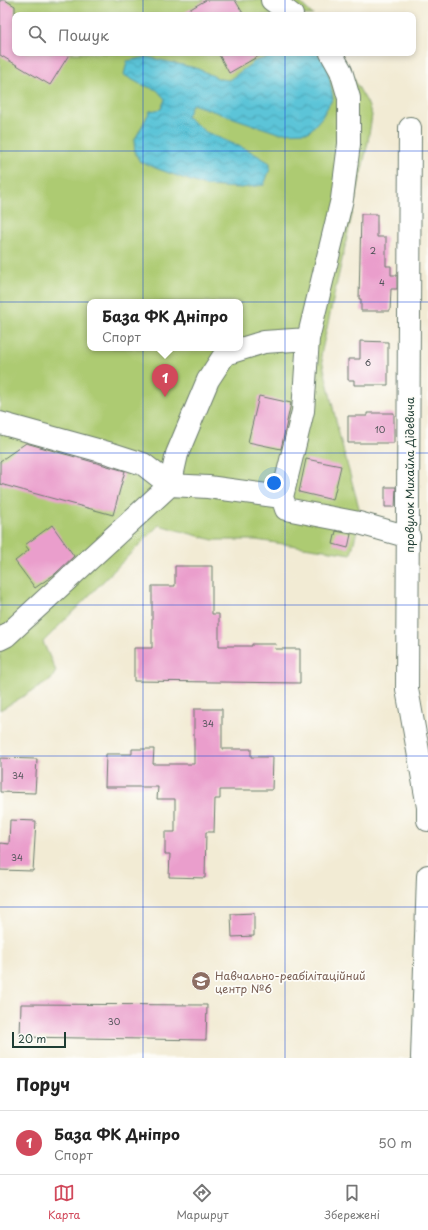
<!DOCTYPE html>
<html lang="uk">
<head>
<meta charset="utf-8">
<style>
  :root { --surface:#fff; --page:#f6f6f6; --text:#222; --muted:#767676; --line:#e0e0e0; --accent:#d1495b }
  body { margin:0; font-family:"Playpen Sans",sans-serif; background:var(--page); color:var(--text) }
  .scale { position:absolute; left:12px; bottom:10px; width:54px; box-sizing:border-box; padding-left:4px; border:2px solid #1f3d34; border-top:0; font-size:11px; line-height:14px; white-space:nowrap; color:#1f3d34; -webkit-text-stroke:3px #fdfcf7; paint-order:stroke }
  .you { position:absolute; left:274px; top:483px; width:14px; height:14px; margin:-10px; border:3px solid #fff; border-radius:50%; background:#1a73e8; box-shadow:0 0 0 6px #1a73e833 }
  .badge { display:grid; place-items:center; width:26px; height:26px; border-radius:50%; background:var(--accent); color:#fff; font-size:13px; font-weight:700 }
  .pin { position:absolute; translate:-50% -33px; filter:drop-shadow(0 1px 2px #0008) }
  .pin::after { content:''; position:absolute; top:21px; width:14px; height:12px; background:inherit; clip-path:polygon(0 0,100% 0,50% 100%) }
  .popup { position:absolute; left:87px; top:299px; width:156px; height:52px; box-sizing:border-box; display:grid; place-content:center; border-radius:8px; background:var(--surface); filter:drop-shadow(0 1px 3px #0005); font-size:13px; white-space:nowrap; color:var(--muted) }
  .popup b { font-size:15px; color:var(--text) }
  .popup::after { content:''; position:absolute; left:50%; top:100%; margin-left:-8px; border:8px solid transparent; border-top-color:var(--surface) }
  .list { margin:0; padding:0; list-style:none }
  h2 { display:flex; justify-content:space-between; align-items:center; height:52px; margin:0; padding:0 16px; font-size:17px }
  h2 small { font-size:13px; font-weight:400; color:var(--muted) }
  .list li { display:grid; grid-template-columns:26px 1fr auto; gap:12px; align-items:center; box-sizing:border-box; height:64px; padding:0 16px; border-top:1px solid var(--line) }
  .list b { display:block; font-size:15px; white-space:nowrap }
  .list p { margin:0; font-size:13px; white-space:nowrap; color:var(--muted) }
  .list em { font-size:13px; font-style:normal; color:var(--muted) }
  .icon { flex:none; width:22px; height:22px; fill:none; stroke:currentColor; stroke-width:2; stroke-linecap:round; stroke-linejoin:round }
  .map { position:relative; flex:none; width:428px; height:1058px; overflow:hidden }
  .search { position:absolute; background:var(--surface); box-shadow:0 2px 6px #0003; left:12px; right:12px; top:12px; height:44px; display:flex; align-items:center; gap:10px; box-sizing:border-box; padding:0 14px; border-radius:8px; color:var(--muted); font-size:15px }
  .sheet { height:116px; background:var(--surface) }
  nav { display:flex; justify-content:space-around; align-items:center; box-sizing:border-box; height:56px; border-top:1px solid var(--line); background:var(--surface); font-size:11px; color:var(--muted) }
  nav a { display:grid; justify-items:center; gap:2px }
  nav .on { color:var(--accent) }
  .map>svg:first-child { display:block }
  .pitch { fill:#adcb72; stroke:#668453; fill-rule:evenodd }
  .water { fill:url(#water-waves); stroke:#3e8086 }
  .building { fill:#ea9ecc }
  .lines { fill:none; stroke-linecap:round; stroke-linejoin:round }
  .minor-casing { stroke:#697a6c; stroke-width:24 }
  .minor { stroke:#fff; stroke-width:22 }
  .grid { fill:none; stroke:#1d4ed8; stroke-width:1; stroke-opacity:0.55 }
  .labels { text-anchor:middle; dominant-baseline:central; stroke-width:3.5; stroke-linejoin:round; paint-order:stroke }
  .number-label { font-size:9px; fill:#52555a }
  .street-label { font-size:11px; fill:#1f3d34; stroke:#fdfcf7 }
  .education-label { font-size:11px; fill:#785e54; stroke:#fdfcf7; text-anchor:start }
</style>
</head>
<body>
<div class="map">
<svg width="428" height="1058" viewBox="0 0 428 1058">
  <defs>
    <pattern id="water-waves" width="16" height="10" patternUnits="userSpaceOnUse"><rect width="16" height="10" fill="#5cc4d8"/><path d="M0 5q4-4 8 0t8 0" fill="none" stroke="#4ba0b0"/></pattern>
  </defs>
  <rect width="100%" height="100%" fill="#fdfcf7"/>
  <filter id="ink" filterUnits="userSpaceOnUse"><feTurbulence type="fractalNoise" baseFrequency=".025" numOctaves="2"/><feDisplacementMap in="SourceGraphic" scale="8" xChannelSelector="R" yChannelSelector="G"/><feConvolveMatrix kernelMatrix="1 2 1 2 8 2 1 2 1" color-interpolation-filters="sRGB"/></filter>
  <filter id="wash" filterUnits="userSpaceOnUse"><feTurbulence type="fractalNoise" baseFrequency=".012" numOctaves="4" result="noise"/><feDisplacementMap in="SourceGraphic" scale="16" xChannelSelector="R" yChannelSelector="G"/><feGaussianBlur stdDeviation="0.9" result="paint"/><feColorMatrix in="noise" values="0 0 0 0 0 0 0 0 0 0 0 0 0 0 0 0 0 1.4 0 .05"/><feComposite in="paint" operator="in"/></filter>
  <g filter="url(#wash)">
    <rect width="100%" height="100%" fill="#f2ebd4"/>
    <path class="pitch" d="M 0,0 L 297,0 L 313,15 L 15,15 L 15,53 L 340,53 L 361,92 L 367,102 L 372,115 L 368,142 L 321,355 L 340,438 L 361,515 L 351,554 L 256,540 L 213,540 L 159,525 L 43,642 L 56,671 L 51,680 L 0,710 ZM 90,302 L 240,302 L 240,348 L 90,348 Z"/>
    <path class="water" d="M 284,53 L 318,53 L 327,64 L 333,98 L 322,117 L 309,132 L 278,133 L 192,104 L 187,117 L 206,132 L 250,151 L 270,163 L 270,169 L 264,185 L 241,188 L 205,186 L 158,169 L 140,162 L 135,153 L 134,141 L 150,111 L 161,109 L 165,99 L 157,90 L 140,84 L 124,75 L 127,61 L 147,57 L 196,68 L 220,79 L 229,80 L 255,61 Z"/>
    <g id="blocks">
      <path class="building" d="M 0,0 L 5,0 L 15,6 L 15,53 L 70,53 L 50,85 L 0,55 Z
        M 206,0 L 235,0 L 244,15 L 180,15 Z
        M 218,53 L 264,53 L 229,73 Z
        M 361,214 L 377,214 L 377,237 L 386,237 L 386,266 L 391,266 L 391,275 L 397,275 L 397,289 L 391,289 L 390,311 L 361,311 L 361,299 L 359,299 Z
        M 360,341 L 388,342 L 388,385 L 354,385 L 354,380 L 348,380 L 348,359 L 360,359 Z
        M 259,396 L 291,403 L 281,449 L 248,442 Z
        M 367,413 L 394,413 L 394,443 L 348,443 L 348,416 L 367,416 Z
        M 26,443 L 125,471 L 113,515 L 0,484 L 0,461 Z
        M 306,459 L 341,466 L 333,500 L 299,492 Z
        M 385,487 L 396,487 L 395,507 L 385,507 Z
        M 52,525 L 74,556 L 55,574 L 35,588 L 15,561 L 29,550 L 25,545 Z
        M 336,531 L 351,534 L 348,548 L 333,544 Z
        M 175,566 L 212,566 L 212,614 L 219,614 L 219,646 L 252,646 L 252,644 L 276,644 L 275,649 L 300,649 L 300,683 L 134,681 L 134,648 L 152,648 L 152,586 L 175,586 Z
        M 194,709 L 222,709 L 222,749 L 251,749 L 251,757 L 273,757 L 272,790 L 220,790 L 220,799 L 215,799 L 214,832 L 206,832 L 205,878 L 169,877 L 170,854 L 165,854 L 165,832 L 175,832 L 175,799 L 157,799 L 158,787 L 105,787 L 106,754 L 132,754 L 132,749 L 154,749 L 153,764 L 194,764 Z
        M 0,758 L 37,759 L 35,793 L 0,792 Z
        M 10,820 L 36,821 L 33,871 L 0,870 L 0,843 L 9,844 Z
        M 254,913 L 254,936 L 232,937 L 231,914 Z
        M 21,1004 L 207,1005 L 206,1040 L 20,1037 Z"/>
    </g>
  </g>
  <g filter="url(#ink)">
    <use href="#blocks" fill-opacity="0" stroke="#697a6c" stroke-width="1"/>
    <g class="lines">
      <defs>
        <path id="minor" d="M 272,0 L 292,15
          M 331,53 L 341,71 L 349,98 L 349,144 L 342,199 L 308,339 L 303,411 L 282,497 L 286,509 L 359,523 L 409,537
          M 410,128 L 407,689 L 428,807 L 428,820
          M 0,423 L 112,454 L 143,464 L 170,485 L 177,454 L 208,380 L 225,354 L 264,342 L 308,339
          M 0,639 L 6,636 L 170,485 L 208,487 L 282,497
          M 422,1058 L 428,876"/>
      </defs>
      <use href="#minor" class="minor-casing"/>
      <use href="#minor" class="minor"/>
    </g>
  </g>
  <path class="grid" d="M 143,0 L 143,15M 285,0 L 285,15M 143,53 L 143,1058M 285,53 L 285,1058M 0,151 L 428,151M 0,302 L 428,302M 0,453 L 428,453M 0,605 L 428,605M 0,756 L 428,756M 0,907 L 428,907"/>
  <defs>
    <symbol id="school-disc" viewBox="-11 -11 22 22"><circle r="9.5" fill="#8d6e63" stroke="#fdfcf7"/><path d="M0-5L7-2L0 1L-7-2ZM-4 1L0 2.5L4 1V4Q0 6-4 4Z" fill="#fff"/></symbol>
  </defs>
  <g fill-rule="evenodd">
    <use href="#school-disc" x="190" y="970" width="22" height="22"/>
  </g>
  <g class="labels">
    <g class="number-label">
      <text x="373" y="250">2</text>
      <text x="382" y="282">4</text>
      <text x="368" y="362">6</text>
      <text x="380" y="429">10</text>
      <text x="208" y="723">34</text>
      <text x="18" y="775">34</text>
      <text x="17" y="857">34</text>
      <text x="114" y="1021">30</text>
    </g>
    <g class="street-label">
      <text transform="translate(409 475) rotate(-90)">провулок Михайла Дідевича</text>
    </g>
    <g class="education-label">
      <text x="215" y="975">Навчально-реабілітаційний<tspan x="215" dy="13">центр №6</tspan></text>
    </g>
  </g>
</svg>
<div class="scale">20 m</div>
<div class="you"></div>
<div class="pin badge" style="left:165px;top:397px">1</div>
<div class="popup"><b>База ФК Дніпро</b>Спорт</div>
<div class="search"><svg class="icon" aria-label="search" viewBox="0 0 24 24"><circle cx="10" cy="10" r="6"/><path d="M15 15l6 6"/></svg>Пошук</div>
</div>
<section class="sheet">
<h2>Поруч<small></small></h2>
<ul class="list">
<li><span class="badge">1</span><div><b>База ФК Дніпро</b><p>Спорт</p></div><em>50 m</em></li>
</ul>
</section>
<nav>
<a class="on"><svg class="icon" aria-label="map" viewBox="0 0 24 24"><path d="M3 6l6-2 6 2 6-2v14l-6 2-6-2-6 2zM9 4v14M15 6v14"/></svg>Карта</a>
<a><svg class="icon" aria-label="directions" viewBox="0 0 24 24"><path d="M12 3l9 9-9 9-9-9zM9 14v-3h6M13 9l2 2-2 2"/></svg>Маршрут</a>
<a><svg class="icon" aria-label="saved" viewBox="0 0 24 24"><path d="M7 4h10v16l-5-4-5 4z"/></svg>Збережені</a>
</nav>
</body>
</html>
